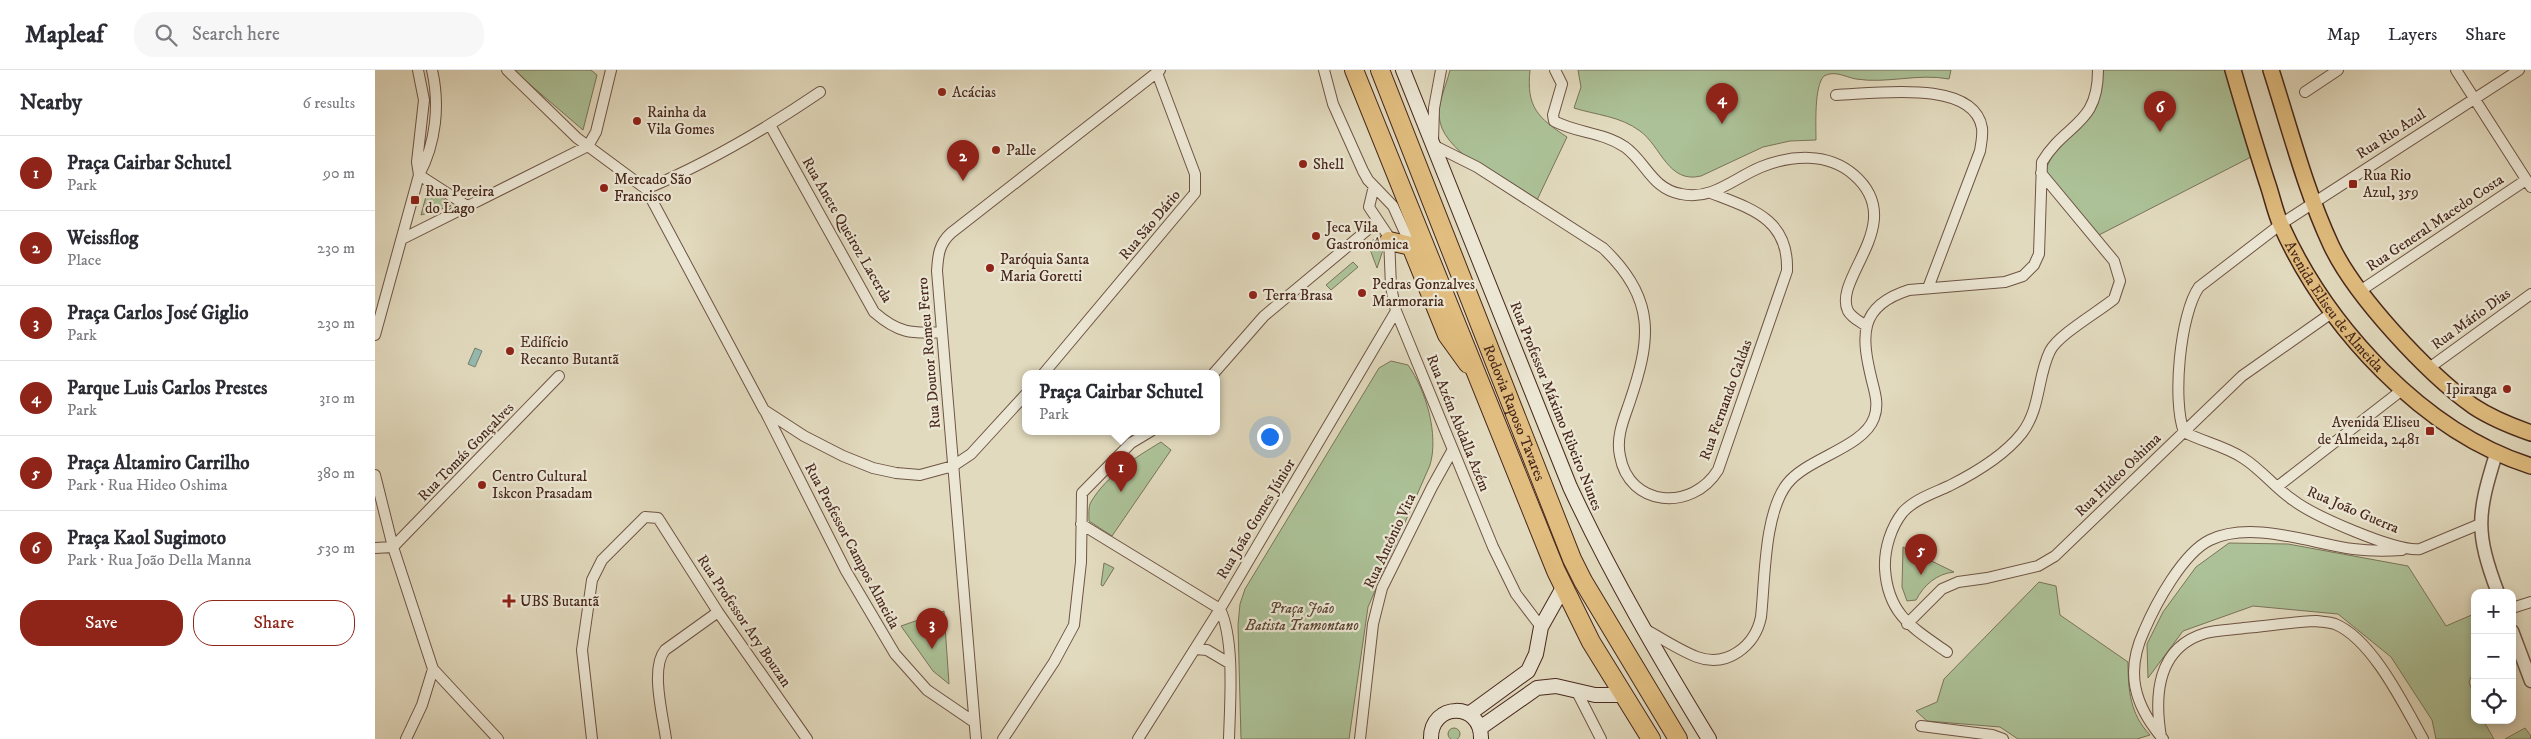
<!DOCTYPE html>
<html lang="en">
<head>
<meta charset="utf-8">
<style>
  :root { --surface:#fff; --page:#f7f7f7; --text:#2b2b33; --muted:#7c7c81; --line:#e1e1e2; --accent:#8f2418 }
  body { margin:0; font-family:"IM FELL DW Pica",serif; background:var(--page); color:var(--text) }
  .controls { position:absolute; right:15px; bottom:15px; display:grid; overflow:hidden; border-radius:10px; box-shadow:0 2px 8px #0003 }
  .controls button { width:45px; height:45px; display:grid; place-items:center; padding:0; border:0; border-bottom:1px solid var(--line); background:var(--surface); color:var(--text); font:25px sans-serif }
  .you { position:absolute; left:894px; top:366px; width:18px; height:18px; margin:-12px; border:4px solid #fff; border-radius:50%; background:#1a73e8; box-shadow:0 0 0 8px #1a73e833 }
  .badge { display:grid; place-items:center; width:32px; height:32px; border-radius:50%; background:var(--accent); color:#fff; font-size:16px; font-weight:700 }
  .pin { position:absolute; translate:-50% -41px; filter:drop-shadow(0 1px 2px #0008) }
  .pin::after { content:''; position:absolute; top:26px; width:18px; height:15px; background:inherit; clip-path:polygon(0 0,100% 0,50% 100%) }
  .popup { position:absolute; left:647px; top:300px; width:198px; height:65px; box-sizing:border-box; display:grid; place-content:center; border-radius:10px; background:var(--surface); filter:drop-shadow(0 1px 4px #0005); font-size:16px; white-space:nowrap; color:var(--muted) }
  .popup b { font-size:19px; color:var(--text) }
  .popup::after { content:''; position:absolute; left:50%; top:100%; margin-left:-10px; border:10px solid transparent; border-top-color:var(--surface) }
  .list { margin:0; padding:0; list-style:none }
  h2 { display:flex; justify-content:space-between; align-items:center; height:65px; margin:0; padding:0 20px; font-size:21px }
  h2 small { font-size:16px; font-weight:400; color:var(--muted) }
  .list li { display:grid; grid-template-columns:32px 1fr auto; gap:15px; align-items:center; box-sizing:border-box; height:75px; padding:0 20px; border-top:1px solid var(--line) }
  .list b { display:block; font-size:19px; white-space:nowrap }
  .list p { margin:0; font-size:16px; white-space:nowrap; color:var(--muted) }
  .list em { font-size:16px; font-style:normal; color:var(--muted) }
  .actions { display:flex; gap:10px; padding:15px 20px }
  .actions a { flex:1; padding:11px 0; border:1px solid var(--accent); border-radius:20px; text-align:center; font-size:18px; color:var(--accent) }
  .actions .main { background:var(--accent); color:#fff }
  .icon { flex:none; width:28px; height:28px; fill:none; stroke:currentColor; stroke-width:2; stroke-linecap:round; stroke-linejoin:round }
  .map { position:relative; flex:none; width:2156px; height:669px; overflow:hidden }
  header { display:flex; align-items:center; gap:30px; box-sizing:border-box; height:70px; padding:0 25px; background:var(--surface); border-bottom:1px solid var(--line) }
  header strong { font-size:24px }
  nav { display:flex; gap:28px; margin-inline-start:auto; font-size:18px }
  .search { width:350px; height:45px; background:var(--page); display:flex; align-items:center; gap:12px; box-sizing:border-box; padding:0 18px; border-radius:20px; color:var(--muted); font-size:19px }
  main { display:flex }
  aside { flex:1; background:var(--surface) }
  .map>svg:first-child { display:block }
  .green { fill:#acc197; stroke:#7a7459 }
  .water { fill:#95bbb0; stroke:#768074 }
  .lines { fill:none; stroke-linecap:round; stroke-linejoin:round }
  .minor-casing { stroke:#6e5444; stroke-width:12 }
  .tertiary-casing { stroke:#6e5444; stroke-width:15 }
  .secondary-casing { stroke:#47271b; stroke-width:16 }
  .primary-casing { stroke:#47271b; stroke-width:18 }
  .motorway-casing { stroke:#47271b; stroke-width:20 }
  .minor { stroke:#ece7d5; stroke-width:10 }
  .tertiary { stroke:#ece7d5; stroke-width:12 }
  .secondary { stroke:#ece7d5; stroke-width:14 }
  .primary { stroke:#e1bd7f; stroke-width:15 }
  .motorway { stroke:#e1bd7f; stroke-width:18 }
  .poi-dot { fill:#8f2418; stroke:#ece7d5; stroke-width:2 }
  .labels { text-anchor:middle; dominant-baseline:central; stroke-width:4.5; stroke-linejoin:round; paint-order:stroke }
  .poi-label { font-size:15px; fill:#47271b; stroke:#ece7d5; text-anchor:start }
  .street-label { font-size:15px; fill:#47271b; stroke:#ece7d5 }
  .park-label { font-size:15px; font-style:italic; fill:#5b4634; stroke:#ece7d5 }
</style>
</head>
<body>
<header>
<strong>Mapleaf</strong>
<div class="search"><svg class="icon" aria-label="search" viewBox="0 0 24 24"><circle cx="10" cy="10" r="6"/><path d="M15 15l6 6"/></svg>Search here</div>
<nav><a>Map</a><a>Layers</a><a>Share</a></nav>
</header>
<main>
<aside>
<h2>Nearby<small>6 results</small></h2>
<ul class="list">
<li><span class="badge">1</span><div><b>Praça Cairbar Schutel</b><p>Park</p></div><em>90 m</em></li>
<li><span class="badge">2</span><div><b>Weissflog</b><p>Place</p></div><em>230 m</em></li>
<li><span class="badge">3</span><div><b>Praça Carlos José Giglio</b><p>Park</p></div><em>230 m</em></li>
<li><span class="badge">4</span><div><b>Parque Luis Carlos Prestes</b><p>Park</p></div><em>310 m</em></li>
<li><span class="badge">5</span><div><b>Praça Altamiro Carrilho</b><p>Park · Rua Hideo Oshima</p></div><em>380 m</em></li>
<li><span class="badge">6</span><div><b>Praça Kaol Sugimoto</b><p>Park · Rua João Della Manna</p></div><em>530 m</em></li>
</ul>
<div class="actions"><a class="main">Save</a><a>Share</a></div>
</aside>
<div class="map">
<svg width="2156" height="669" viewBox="0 0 2156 669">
  <rect width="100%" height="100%" fill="#e2dabe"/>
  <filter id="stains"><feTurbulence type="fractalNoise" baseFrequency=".004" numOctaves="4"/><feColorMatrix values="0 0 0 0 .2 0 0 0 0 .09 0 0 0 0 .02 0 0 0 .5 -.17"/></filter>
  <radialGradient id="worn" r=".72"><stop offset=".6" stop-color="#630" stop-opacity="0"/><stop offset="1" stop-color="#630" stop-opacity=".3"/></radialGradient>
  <path class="green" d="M 138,0 L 216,0 L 222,5 L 208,60 Z
    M 1075,0 L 1155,0 C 1151,37 1163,48 1192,67 L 1162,130 C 1135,115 1072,85 1065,52 C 1061,35 1071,17 1075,0 Z
    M 1203,0 L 1576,0 L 1574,9 C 1543,3 1512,14 1481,9 C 1470,7 1460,0 1449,6 C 1439,16 1441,55 1441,70 L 1415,71 L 1388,77 L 1326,106 C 1293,114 1286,76 1265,61 C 1245,46 1221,45 1199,38 L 1206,17 Z
    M 1724,0 L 1851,0 L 1878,86 L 1722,166 L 1669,103 L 1677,86 L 1721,38 Z
    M 54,115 L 76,136 L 46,145 Z
    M 1003,166 L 1008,167 L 1009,177 L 1002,198 L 993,174 Z
    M 978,192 L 983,197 L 956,220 L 951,215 Z
    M 1016,291 L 1033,295 C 1051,320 1064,365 1055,395 L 993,537 L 974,669 L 866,669 L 863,555 L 865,534 L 870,519 L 1004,298 Z
    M 786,372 L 796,380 L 737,466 L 714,451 C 714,446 713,437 716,432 C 731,406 761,387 786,372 Z
    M 1854,473 L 1913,474 L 2033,496 L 2071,556 L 2099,544 L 2100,596 L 2094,612 L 2100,629 L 2100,650 L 2108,650 L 2119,669 L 2061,669 L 2057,650 L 2016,587 L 1963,544 L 1878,536 L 1808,561 L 1773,608 L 1772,574 L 1788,542 L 1821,497 Z
    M 1528,477 L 1579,502 C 1561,504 1549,515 1541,530 L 1532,531 L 1527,517 Z
    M 729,493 L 739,498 L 728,516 L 726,515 Z
    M 1664,512 L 1681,516 L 1685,545 L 1753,592 C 1753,620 1755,644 1775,665 L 1762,669 L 1643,669 L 1625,657 L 1552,651 L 1541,641 L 1562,632 L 1569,609 Z
    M 569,541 L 574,614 L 558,601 L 526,556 Z
    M1073 664a6 6 0 1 1 12 0a6 6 0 1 1-12 0Z
    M 2150,658 L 2156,666 L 2155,669 L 2130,669 Z"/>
  <path class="water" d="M 100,278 L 107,281 L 100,297 L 93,294 Z"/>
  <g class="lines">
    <defs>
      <path id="minor" d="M 43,0 L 49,30 L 42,92 L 44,105 L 92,136
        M 132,0 L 202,68 L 271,119 L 389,340 L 429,366 L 468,386 L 498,398 L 521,403 L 545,405 L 578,396 L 596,384 L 651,324
        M 949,0 L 958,34 L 988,101 L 993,110 L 1018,136 L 1036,176
        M 1180,0 L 1187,14 L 1178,45 L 1179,51 C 1201,63 1228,62 1250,77 C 1271,92 1277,119 1306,124 C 1337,131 1359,108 1386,97 C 1416,85 1453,82 1479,105 C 1534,153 1457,208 1473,241 C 1477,248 1484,251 1490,255
        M 2081,0 L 2156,117
        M 1930,22 L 1963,0
        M 1461,25 C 1497,24 1599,8 1607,58 C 1608,66 1606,74 1605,81 L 1553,218
        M 395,55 L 499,242 C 523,263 536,264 567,262
        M 1058,70 L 1059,38 L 1066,0
        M 1060,76 L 1102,97 L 1228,178 C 1282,229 1276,270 1254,334 C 1248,351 1241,368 1245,386 C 1254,437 1317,442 1343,400 L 1412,201 C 1414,149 1377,139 1336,123
        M 999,116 L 994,137 L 1014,167 L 1016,217 L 1021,241 L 1118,477 L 1141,524 L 1166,557
        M 271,119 C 333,93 389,60 445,22
        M 27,169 L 213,76 L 221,62 L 236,0
        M 1985,221 L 2151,110
        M 0,265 L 44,105 C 61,73 65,35 57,0
        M 2054,298 L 2156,224
        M 669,303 L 820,123 L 820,104 L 782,3
        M 839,303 L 889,246 L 1003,151
        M 390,341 L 471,501 L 520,584 L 552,620 L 599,652
        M 0,405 L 18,477 L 0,478
        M 1902,417 L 2027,320
        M 706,454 L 845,539 C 860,570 855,633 854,669
        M 2105,454 L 2045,479 C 2021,482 1939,446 1918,430 C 1900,418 1887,400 1868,388 C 1850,376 1828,372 1809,362 C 1797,331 1805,244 1824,217 L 1906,154 L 2144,0
        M 2137,538 L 2156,532
        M 1532,554 L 1567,519 L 1583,512 L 1612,508 L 1663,496 L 1680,486 L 1867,306 L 1958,242
        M 1270,559 C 1286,568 1304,580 1322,587 C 1352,598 1380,576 1386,547 C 1390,510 1389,444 1412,414 C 1432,388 1488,378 1499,348 C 1504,335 1500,323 1497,311 C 1486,266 1483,236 1534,220 L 1630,212 L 1648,206 L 1659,195 L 1664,184 L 1667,92 C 1691,52 1723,56 1723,0
        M 820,579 L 832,580 L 854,593
        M 1572,582 C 1538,558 1513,545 1510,499 C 1509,479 1516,457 1528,442 C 1540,429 1559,423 1574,416 C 1600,403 1629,386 1647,363 C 1666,338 1662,307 1675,281 C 1683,265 1723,242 1739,229 L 1745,211 L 1739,191 L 1666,103
        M 1201,620 L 1226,669
        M 1546,656 L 1617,665 L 1628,669
        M 1786,667 C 1779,625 1782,577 1831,563 C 1842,560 1856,560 1869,558 C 1893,556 1917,552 1941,551 C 1947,552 1954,552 1960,554 C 1997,569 2029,635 2048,669
        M 31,669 L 47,635 L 58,599
        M 123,669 L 58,599 L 18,477 L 184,306
        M 217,669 L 207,580 L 217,510 L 227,490 L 270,447 L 283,448 L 343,542 L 432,669
        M 291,669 C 288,646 275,598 290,580 L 343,542
        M 601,669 L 562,201 C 563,185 564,174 576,163 L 785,0
        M 628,669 L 679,592 L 699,555 L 706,492 L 707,423 L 756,373 L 776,361
        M 763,669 L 845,539 L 1021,241
        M 985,669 L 998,554 L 1007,518 L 1057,417 L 1077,381
        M 1788,669 C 1759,635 1750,602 1769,561 C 1781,533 1808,483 1835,470 C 1876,450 1935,473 1978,479 C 1994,481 2010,481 2027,480"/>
      <path id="tertiary" d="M 2121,384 C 2102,445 2100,462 2123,523
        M 2137,561 L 2156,611"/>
      <path id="secondary" d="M 1028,0 L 1195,417 C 1236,505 1284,587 1334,669
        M 1094,644 L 1153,601 L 1161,584 L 1166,557 L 1189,516
        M 1105,658 L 1162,618 L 1181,616 L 1220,625 L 1247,625
        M 1056,669 C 1055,632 1107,631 1106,669"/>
      <g id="primary">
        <path id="s1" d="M 1858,0 C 1869,38 1880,75 1892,112 C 1897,126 1900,142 1906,155 C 1952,257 2048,362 2156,396"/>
        <path d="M 1896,0 C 1915,59 1930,119 1956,175 C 1980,226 2052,303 2098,336 C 2116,348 2136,356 2156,363"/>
      </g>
      <g id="motorway">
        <path d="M 979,0 L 1181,501 L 1216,572 L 1276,669"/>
        <path id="s2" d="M 1005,0 L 1197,489 L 1208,511 L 1303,669"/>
        <path d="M 1014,171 L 1036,176 L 1072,265 L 1093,294"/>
      </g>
    </defs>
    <use href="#minor" class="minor-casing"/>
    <use href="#tertiary" class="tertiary-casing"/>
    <use href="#secondary" class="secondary-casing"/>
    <use href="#primary" class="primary-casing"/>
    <use href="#motorway" class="motorway-casing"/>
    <use href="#minor" class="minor"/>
    <use href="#tertiary" class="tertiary"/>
    <use href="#secondary" class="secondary"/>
    <use href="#primary" class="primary"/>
    <use href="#motorway" class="motorway"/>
  </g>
  <g class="poi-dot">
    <circle cx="567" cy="22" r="5"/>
    <circle cx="262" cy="51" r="5"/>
    <circle cx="621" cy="80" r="5"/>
    <circle cx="928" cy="94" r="5"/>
    <rect x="1973" y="109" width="10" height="10" rx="2.5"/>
    <circle cx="229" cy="118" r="5"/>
    <rect x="35" y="125" width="10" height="10" rx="2.5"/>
    <circle cx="941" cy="166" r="5"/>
    <circle cx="615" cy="198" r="5"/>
    <circle cx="987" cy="223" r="5"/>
    <circle cx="878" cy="225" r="5"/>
    <circle cx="135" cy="281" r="5"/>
    <circle cx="2132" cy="319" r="5"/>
    <rect x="2050" y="356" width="10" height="10" rx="2.5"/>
    <circle cx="107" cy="415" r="5"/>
    <path d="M131.5 523.5h5v5h5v5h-5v5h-5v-5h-5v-5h5z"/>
  </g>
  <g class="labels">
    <g class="poi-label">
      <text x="577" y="22">Acácias</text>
      <text x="272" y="42">Rainha da<tspan x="272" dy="17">Vila Gomes</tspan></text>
      <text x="631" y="80">Palle</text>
      <text x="938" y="94">Shell</text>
      <text x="1988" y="105">Rua Rio<tspan x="1988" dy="17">Azul, 359</tspan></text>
      <text x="239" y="109">Mercado São<tspan x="239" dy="17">Francisco</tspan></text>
      <text x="50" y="121">Rua Pereira<tspan x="50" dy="17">do Lago</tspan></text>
      <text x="951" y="157">Jeca Vila<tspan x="951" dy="17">Gastronômica</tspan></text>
      <text x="625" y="189">Paróquia Santa<tspan x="625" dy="17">Maria Goretti</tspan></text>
      <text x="997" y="214">Pedras Gonzalves<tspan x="997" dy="17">Marmoraria</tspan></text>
      <text x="888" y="225">Terra Brasa</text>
      <text x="145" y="272">Edifício<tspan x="145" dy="17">Recanto Butantã</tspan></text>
      <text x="2122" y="319" text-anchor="end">Ipiranga</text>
      <text x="2045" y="352" text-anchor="end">Avenida Eliseu<tspan x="2045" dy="17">de Almeida, 2481</tspan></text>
      <text x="117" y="406">Centro Cultural<tspan x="117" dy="17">Iskcon Prasadam</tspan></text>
      <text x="145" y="531">UBS Butantã</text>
    </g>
    <g class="street-label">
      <text transform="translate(2016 64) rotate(-33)">Rua Rio Azul</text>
      <text transform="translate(2060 153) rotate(-34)">Rua General Macedo Costa</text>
      <text transform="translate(775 155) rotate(-50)">Rua São Dário</text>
      <text transform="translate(472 160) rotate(60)">Rua Anete Queiroz Lacerda</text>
      <text stroke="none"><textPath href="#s1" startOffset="260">Avenida Eliseu de Almeida</textPath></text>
      <text transform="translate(2096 249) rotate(-36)">Rua Mário Dias</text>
      <text transform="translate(554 283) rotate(-95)">Rua Doutor Romeu Ferro</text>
      <text transform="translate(1351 330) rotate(-70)">Rua Fernando Caldas</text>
      <text transform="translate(1181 336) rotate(68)">Rua Professor Máximo Ribeiro Nunes</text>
      <text stroke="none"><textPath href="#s2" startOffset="368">Rodovia Raposo Tavares</textPath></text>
      <text transform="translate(1083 353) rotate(68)">Rua Azém Abdalla Azém</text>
      <text transform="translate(91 382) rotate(-46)">Rua Tomás Gonçalves</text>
      <text transform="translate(1743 405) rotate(-44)">Rua Hideo Oshima</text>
      <text transform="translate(1978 440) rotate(23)">Rua João Guerra</text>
      <text transform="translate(881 449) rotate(-59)">Rua João Gomes Júnior</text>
      <text transform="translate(1015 471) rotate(-65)">Rua Antônio Vita</text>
      <text transform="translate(477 476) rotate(62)">Rua Professor Campos Almeida</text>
      <text transform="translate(369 551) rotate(56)">Rua Professor Ary Bouzan</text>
    </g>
    <g class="park-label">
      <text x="927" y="538">Praça João<tspan x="927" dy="17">Batista Tramontano</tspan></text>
    </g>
  </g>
  <rect width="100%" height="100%" filter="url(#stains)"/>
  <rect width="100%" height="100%" fill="url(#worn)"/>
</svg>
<div class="controls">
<button>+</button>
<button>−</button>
<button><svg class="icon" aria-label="locate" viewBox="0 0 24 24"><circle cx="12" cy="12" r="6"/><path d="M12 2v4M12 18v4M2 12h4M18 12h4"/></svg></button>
</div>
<div class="you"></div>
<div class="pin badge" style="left:746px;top:422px">1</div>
<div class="popup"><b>Praça Cairbar Schutel</b>Park</div>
<div class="pin badge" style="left:588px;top:111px">2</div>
<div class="pin badge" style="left:557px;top:579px">3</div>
<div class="pin badge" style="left:1347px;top:54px">4</div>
<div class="pin badge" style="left:1546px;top:505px">5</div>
<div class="pin badge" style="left:1785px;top:62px">6</div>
</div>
</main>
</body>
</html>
